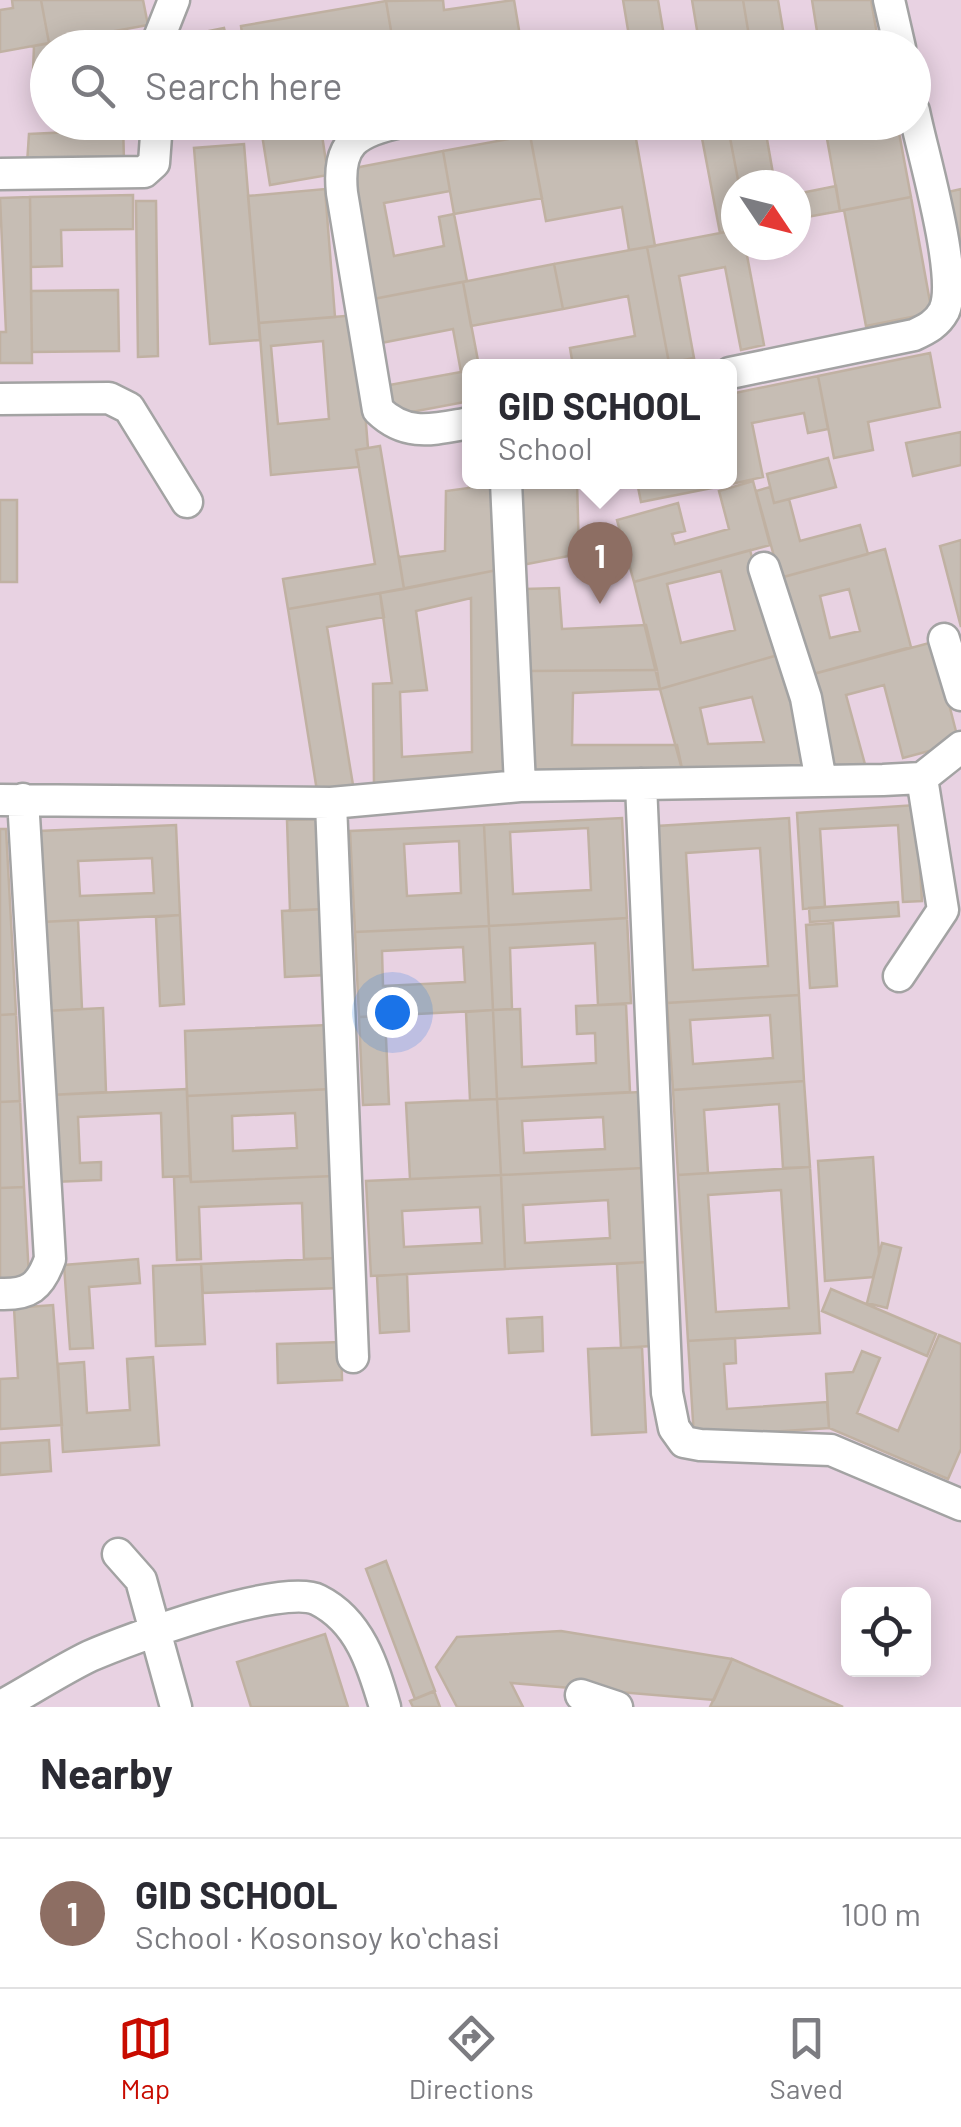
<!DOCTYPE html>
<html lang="en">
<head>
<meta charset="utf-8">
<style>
  :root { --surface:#fff; --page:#f7f7f7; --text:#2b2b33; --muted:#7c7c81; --line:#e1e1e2; --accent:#c80b00 }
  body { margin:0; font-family:Barlow,sans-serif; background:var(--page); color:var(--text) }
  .controls { position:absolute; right:30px; bottom:30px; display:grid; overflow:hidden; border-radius:15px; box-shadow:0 5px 25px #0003 }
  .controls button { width:90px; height:90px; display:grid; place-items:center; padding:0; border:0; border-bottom:2px solid var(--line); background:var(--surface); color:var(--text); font:50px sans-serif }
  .compass { position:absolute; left:721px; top:170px; width:90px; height:90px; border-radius:50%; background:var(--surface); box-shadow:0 5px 25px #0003; rotate:125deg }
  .you { position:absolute; left:392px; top:1012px; width:35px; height:35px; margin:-25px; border:8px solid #fff; border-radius:50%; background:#1a73e8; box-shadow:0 0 0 15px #1a73e833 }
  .badge { display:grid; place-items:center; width:65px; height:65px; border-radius:50%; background:var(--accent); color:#fff; font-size:32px; font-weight:700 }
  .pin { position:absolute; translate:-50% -82px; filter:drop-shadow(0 2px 5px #0008) }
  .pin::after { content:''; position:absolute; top:52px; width:35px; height:30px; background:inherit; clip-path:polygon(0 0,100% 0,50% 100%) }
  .popup { position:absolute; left:462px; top:359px; width:275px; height:130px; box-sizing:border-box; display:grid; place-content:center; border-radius:15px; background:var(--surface); filter:drop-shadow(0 2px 8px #0005); font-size:32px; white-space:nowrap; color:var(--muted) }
  .popup b { font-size:38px; color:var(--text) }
  .popup::after { content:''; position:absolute; left:50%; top:100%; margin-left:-20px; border:20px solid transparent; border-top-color:var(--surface) }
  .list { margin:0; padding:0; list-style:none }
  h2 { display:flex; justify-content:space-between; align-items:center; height:130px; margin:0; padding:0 40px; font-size:42px }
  h2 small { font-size:32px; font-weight:400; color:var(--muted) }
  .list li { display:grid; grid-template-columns:65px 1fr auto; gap:30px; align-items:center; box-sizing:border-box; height:150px; padding:0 40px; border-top:2px solid var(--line) }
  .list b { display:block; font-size:38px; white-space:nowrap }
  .list p { margin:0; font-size:32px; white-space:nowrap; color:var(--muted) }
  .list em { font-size:32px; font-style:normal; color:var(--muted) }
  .icon { flex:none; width:55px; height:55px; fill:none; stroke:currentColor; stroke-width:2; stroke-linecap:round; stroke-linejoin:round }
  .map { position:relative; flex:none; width:961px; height:1707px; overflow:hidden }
  .search { position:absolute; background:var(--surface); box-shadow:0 5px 25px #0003; left:30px; right:30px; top:30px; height:110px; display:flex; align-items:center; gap:25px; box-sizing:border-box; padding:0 35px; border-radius:55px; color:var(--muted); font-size:38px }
  .sheet { height:280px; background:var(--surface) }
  nav { display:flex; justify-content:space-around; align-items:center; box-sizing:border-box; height:140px; border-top:2px solid var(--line); background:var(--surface); font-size:28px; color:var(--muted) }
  nav a { display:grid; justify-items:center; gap:5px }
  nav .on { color:var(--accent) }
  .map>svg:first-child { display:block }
  .industrial { fill:#e8d2e2; fill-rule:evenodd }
  .building { fill:#c6bdb4; stroke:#c0b1a2; stroke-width:2.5; fill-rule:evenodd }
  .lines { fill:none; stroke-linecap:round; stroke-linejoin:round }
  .minor-casing { stroke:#a3a3a3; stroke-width:35 }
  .minor { stroke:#fff; stroke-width:30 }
</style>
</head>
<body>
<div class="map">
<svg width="961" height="1707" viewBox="0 0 961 1707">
  <rect width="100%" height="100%" fill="#eeeae0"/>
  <path class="industrial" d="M 0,0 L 961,0 L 961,1707 L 0,1707 ZM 48,48 L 914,48 L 914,122 L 48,122 ZM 736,185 L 796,185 L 796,245 L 736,245 ZM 470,366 L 730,366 L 730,482 L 470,482 ZM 848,1594 L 924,1594 L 924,1670 L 848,1670 Z"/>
  <path class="building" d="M 12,0 L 41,0 L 49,43 L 0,52 L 0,10 L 13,8 Z
    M 41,0 L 143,0 L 148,25 L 49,43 Z
    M 443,0 L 444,10 L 514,0 L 522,48 L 394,48 L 386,1 Z
    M 623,0 L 658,0 L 666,48 L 631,48 Z
    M 692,0 L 743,0 L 751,48 L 700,48 Z
    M 743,0 L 778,0 L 786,48 L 751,48 Z
    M 812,0 L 871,0 L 877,34 L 819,44 Z
    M 386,1 L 394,48 L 353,48 L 351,41 L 312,48 L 244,48 L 241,26 Z
    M 224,28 L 228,45 L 197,48 L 194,34 Z
    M 121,30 L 122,48 L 48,48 L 48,70 L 33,71 L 34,46 Z
    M 93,122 L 123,122 L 124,162 L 27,164 L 29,134 L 93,131 Z
    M 260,122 L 320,122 L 328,175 L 270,185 Z
    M 596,122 L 633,122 L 655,246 L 629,250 L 622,207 L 546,221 L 530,135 Z
    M 680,122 L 727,122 L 739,185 L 736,230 L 720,233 L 701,133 L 682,137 Z
    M 727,122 L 764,122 L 775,185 L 739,185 Z
    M 824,122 L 897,122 L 911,197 L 840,211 Z
    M 530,135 L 542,198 L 454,214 L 443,151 Z
    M 244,144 L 260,340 L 210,344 L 194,148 Z
    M 443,151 L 450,191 L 384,203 L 394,256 L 444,246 L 439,217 L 454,214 L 467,281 L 368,300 L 344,170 Z
    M 836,186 L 840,211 L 796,219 L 796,194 Z
    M 325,189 L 335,317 L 259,323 L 248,196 Z
    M 961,189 L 961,242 L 958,243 L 948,192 Z
    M 133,195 L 133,229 L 61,230 L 62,266 L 31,267 L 30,197 Z
    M 30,197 L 32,363 L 0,363 L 0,332 L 6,332 L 0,198 Z
    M 911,197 L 932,313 L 866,326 L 844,210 Z
    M 136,201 L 156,201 L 158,356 L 138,357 Z
    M 736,230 L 736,245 L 745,245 L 764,345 L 741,350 L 725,267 L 679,276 L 694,358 L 669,363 L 647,247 Z
    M 647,247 L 669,363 L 573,366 L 570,348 L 635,336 L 628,296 L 563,309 L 554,264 Z
    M 554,264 L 563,309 L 471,326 L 463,282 Z
    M 463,282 L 479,366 L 470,366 L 470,401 L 390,416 L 384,386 L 461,372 L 453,329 L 376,344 L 368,300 Z
    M 118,290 L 119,351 L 32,352 L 31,291 Z
    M 357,315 L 368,448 L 356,450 L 359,467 L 271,475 L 259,323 ZM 323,341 L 329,419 L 278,424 L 271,346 Z
    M 930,353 L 940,407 L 868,422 L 873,450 L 834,458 L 818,376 Z
    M 818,376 L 828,429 L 808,433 L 804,413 L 752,423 L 763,477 L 732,484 L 730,394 Z
    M 468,432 L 470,482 L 500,482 L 502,569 L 404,589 L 399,557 L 445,551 L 446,491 L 469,488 Z
    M 961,432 L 961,465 L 913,476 L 906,443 Z
    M 380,446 L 404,589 L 288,609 L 283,579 L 375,564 L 356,450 Z
    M 828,458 L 836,487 L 774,503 L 767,474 Z
    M 730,474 L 732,484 L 641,502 L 637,482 L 730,482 Z
    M 753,481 L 770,545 L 634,582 L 617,520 L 678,503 L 685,531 L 672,534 L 675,544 L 729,529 L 719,491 Z
    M 515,482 L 577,482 L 579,554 L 517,566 Z
    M 770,487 L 774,503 L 789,499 L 800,541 L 860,525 L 868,554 L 780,578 L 756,491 Z
    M 0,500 L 17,500 L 17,582 L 0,582 Z
    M 961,540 L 961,627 L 940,546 Z
    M 885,549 L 911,647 L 806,676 L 780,578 ZM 849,589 L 860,631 L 830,638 L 820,596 Z
    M 750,550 L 778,655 L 660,689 L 634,582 ZM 721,571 L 735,630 L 681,643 L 667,584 Z
    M 502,569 L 507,782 L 374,786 L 373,684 L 392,683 L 380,593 ZM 471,598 L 472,752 L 402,757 L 400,692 L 427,690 L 416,611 Z
    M 559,588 L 562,629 L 646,625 L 657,670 L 529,671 L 525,589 Z
    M 380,593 L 384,617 L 327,627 L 353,785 L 317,791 L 288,609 Z
    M 933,642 L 959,743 L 903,758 L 884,685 L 846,695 L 866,768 L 831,777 L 806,676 Z
    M 778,655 L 810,767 L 683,773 L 660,689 ZM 752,697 L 764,742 L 708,744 L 700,708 Z
    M 657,670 L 660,689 L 573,693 L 572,745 L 677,745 L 683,773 L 533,779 L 529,671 Z
    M 916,805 L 922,901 L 903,902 L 898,825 L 820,829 L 825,907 L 803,909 L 797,813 Z
    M 622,818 L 627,918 L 489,926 L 484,825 ZM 588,828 L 591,890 L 513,894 L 510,832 Z
    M 789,818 L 799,995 L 667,1003 L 657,826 ZM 760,848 L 768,966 L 693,970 L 686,853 Z
    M 320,819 L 323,909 L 290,911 L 287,820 Z
    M 176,825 L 180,915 L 43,922 L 39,831 ZM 152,858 L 154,893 L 80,896 L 78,861 Z
    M 484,825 L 489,926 L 355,932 L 350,831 ZM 459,841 L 461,893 L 407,896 L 404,844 Z
    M 0,829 L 6,829 L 16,1014 L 0,1015 Z
    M 898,902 L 899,916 L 810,922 L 809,908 Z
    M 323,909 L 326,975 L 285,977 L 282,911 Z
    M 180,915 L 184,1004 L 160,1006 L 156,917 Z
    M 627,918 L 631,1003 L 598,1005 L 595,943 L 510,948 L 512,1009 L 493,1010 L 489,926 Z
    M 78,920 L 82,1009 L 46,1011 L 43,922 Z
    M 833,923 L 837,986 L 810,988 L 806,925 Z
    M 489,926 L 493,1010 L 359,1017 L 355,932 ZM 463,947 L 465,982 L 383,986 L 382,951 Z
    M 799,995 L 804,1081 L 673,1090 L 667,1003 ZM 770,1015 L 773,1058 L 693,1064 L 690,1020 Z
    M 626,1004 L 630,1092 L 497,1099 L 493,1010 L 520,1009 L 522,1067 L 596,1063 L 595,1033 L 577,1034 L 576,1006 Z
    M 103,1008 L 106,1092 L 50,1095 L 46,1011 Z
    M 493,1010 L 497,1099 L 470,1100 L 466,1012 Z
    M 16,1014 L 20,1101 L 0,1102 L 0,1015 Z
    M 385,1016 L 389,1104 L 363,1105 L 359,1017 Z
    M 328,1025 L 331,1089 L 187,1096 L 185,1031 Z
    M 804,1081 L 810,1167 L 783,1168 L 779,1104 L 704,1110 L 708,1173 L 678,1175 L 673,1090 Z
    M 187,1089 L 190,1176 L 163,1177 L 161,1113 L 78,1117 L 80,1163 L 101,1162 L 101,1180 L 53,1182 L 50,1095 Z
    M 331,1089 L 334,1176 L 191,1182 L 187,1096 ZM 295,1113 L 297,1148 L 233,1151 L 232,1116 Z
    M 640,1092 L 643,1168 L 501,1175 L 497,1099 ZM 603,1117 L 605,1149 L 524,1153 L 522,1121 Z
    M 497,1099 L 501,1175 L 410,1179 L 406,1103 Z
    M 20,1101 L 24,1187 L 0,1188 L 0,1102 Z
    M 873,1157 L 879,1254 L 873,1277 L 825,1281 L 818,1161 Z
    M 810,1167 L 820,1333 L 688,1341 L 678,1175 ZM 781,1190 L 789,1308 L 716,1312 L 708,1195 Z
    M 643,1168 L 648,1262 L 505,1269 L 501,1175 ZM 608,1200 L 610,1238 L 525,1243 L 523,1205 Z
    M 501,1175 L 505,1269 L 371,1276 L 366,1181 ZM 480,1207 L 482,1243 L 404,1247 L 402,1211 Z
    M 190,1176 L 191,1182 L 334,1176 L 337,1258 L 304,1259 L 302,1203 L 199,1207 L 201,1259 L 177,1260 L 174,1177 Z
    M 24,1187 L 29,1277 L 0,1279 L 0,1188 Z
    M 882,1243 L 901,1248 L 887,1308 L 867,1303 Z
    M 337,1258 L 339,1288 L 203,1293 L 201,1264 Z
    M 138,1259 L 140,1283 L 89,1287 L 93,1348 L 70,1349 L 64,1265 Z
    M 648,1262 L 651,1346 L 621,1348 L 617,1264 Z
    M 201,1264 L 205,1344 L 156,1346 L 153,1266 Z
    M 407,1274 L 409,1331 L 380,1333 L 377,1276 Z
    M 831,1289 L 936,1334 L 927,1356 L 822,1311 Z
    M 53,1305 L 62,1425 L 0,1429 L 0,1379 L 18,1378 L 14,1308 Z
    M 542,1317 L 543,1351 L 509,1353 L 507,1319 Z
    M 939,1335 L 961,1344 L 961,1449 L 948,1479 L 829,1428 L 826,1374 L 853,1372 L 862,1351 L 880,1358 L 857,1413 L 898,1431 Z
    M 735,1338 L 736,1363 L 724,1364 L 727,1409 L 827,1402 L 829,1428 L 694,1437 L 688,1341 Z
    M 341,1342 L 342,1380 L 278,1383 L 277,1344 Z
    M 642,1347 L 646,1432 L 592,1435 L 588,1349 Z
    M 153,1357 L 159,1445 L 63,1452 L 58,1364 L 84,1362 L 87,1413 L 130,1410 L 127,1359 Z
    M 49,1440 L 51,1471 L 0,1475 L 0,1443 Z
    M 386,1561 L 435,1691 L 415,1699 L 366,1569 Z
    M 561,1631 L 732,1659 L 714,1700 L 511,1683 L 523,1707 L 457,1707 L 436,1667 L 457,1637 Z
    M 325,1634 L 348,1707 L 251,1707 L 237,1662 Z
    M 732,1659 L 843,1707 L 710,1707 Z
    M 434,1691 L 440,1707 L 413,1707 L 410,1701 Z"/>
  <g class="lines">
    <defs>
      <path id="minor" d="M 889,0 L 900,48
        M 155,48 L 174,0
        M 401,122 C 355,132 337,143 342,193 L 378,410 C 407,438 434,429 470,423
        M 0,174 L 144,172 L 154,163 L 157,122
        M 730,373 L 914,335 C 927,329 937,324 944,311 C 960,277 922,152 914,111
        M 0,399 L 109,398 L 129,408 L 187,502
        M 506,482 L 520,786
        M 764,568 L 806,698 L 821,781
        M 944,639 L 961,695
        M 641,784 L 667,1393 L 674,1428 L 684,1442 L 700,1445 L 831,1450 L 961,1505
        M 0,800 L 331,803 L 520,786 L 883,780 L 922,778 L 961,747
        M 331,803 L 353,1357
        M 899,976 L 943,910 L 922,778
        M 0,1294 C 29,1295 40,1287 50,1259 L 23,799
        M 118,1554 L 141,1580 L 176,1707
        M 581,1695 L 617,1707
        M 3,1705 C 32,1689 61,1670 90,1656 C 129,1639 283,1582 318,1600 C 360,1621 373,1666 385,1707"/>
    </defs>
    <use href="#minor" class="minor-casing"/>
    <use href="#minor" class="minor"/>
  </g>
</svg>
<div class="controls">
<button><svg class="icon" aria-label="locate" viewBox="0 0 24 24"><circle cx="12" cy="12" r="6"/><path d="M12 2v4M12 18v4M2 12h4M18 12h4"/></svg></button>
</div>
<svg class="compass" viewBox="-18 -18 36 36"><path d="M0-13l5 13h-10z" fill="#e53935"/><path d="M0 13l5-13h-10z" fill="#7c7c81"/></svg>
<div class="you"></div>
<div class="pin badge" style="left:600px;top:604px;background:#8d6e63">1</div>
<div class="popup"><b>GID SCHOOL</b>School</div>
<div class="search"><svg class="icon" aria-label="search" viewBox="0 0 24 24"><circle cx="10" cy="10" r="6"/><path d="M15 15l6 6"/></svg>Search here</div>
</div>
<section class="sheet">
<h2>Nearby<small></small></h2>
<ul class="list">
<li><span class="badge" style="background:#8d6e63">1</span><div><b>GID SCHOOL</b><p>School · Kosonsoy koʻchasi</p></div><em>100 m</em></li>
</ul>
</section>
<nav>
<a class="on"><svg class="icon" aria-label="map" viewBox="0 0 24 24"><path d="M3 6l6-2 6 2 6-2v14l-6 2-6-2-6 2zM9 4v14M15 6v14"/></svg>Map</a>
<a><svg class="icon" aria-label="directions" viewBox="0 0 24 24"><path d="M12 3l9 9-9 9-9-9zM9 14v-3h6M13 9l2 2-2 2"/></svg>Directions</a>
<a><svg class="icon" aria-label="saved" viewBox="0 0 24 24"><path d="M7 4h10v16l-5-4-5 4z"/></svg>Saved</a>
</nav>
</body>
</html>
